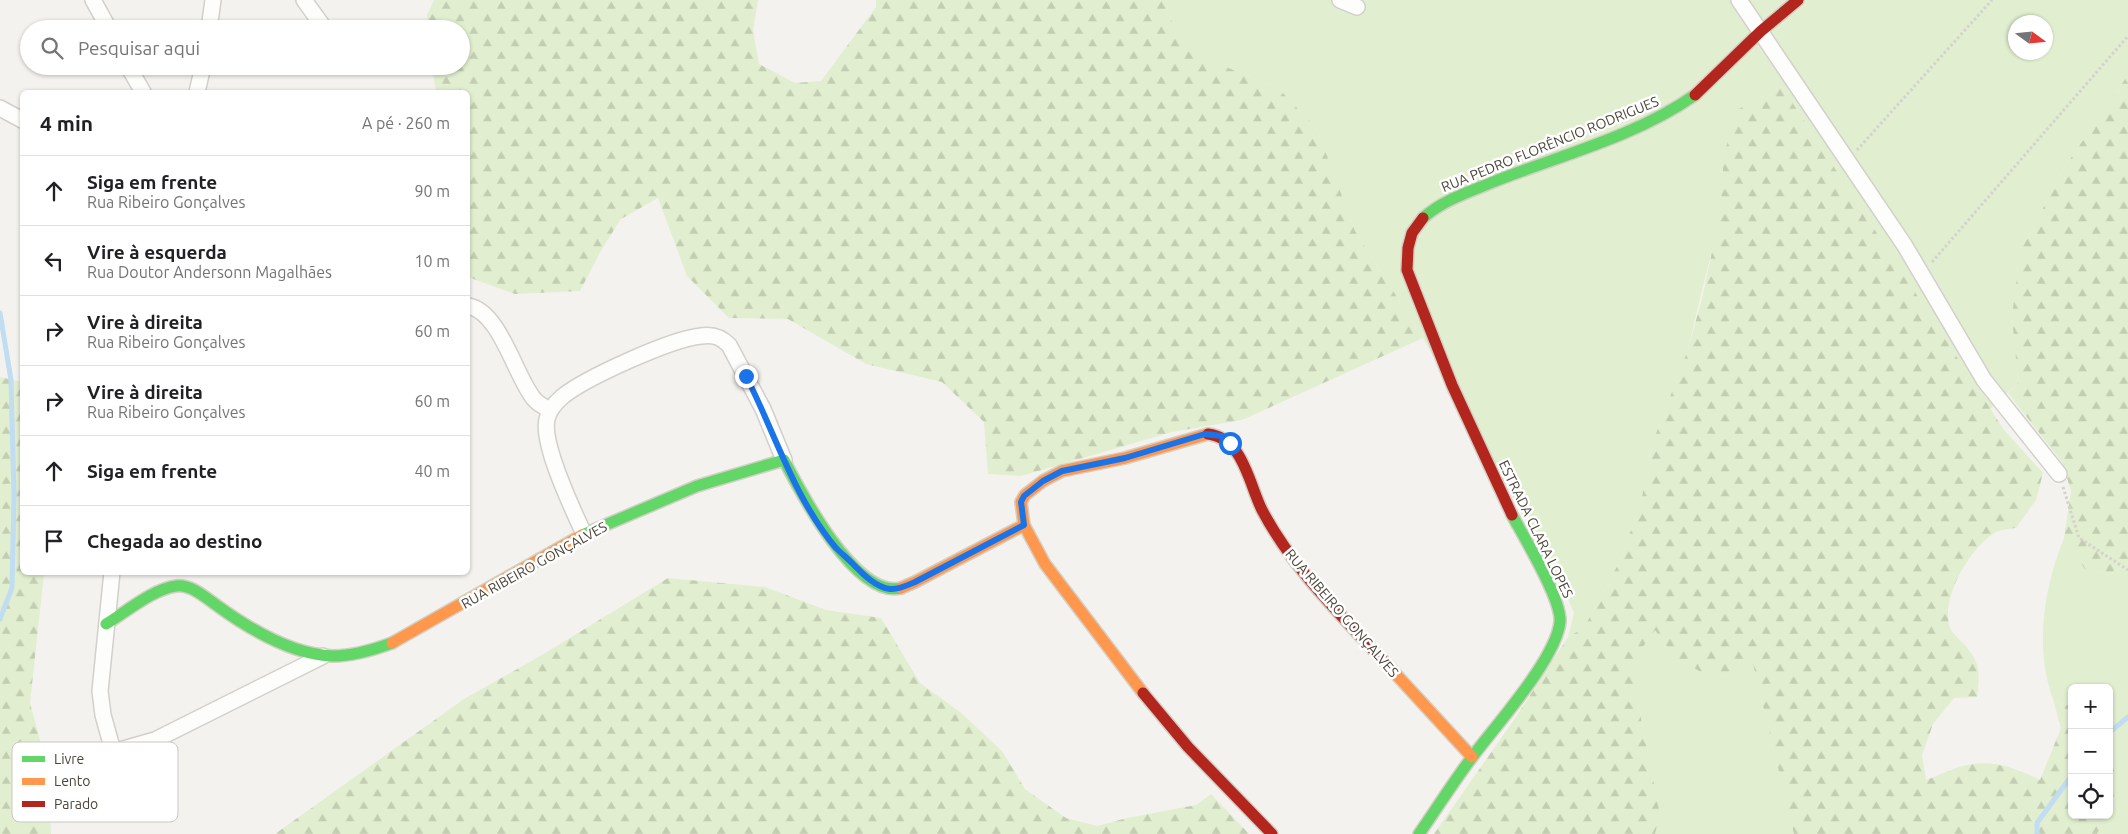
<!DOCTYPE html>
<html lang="pt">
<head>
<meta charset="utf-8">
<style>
  :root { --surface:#fff; --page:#f6f6f6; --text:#202124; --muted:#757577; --line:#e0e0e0 }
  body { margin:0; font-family:Ubuntu,sans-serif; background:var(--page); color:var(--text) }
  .controls { position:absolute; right:15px; bottom:15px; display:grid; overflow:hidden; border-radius:8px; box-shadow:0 1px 4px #0004 }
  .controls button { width:45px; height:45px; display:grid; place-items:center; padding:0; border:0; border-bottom:1px solid var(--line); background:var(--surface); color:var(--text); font:25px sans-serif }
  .compass { position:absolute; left:2008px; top:15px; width:45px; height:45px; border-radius:50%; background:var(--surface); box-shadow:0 1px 4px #0004; rotate:105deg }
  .stop { position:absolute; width:15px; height:15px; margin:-11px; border:4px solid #1a73e8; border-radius:50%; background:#fff }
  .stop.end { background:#1a73e8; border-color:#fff; box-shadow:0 1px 5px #0008 }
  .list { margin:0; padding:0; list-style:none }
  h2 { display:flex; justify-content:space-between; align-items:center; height:65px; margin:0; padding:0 20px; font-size:21px }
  h2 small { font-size:16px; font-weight:400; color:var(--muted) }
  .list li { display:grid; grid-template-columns:32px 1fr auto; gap:15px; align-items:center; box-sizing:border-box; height:70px; padding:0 20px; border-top:1px solid var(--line) }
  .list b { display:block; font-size:19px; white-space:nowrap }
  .list p { margin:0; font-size:16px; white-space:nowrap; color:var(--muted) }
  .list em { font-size:16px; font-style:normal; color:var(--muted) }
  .icon { flex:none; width:28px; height:28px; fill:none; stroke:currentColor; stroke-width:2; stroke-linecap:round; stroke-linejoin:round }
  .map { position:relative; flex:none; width:2128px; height:834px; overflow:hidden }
  .search { position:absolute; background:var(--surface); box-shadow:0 1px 4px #0004; left:20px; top:20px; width:450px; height:55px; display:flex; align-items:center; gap:12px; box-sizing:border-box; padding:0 18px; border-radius:28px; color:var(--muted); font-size:19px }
  .panel { position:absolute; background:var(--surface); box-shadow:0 1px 4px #0004; left:20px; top:90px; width:450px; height:485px; border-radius:8px }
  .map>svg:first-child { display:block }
  .grass { fill:#e1eecf; fill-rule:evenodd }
  .forest { fill:url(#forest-firs) }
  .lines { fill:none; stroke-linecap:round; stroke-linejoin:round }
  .stream { stroke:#c0ddf1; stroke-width:5 }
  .street-casing { stroke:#d2d0cb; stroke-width:18 }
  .fast-casing { stroke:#d3cfc5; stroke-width:14 }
  .slow-casing { stroke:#d3cfc5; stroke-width:14 }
  .jam-casing { stroke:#d3cfc5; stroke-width:14 }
  .path { stroke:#d3d2cc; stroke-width:3; stroke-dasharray:2.5 2.5; stroke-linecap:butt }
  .street { stroke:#fdfdfc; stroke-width:15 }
  .fast { stroke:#63d668; stroke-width:11 }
  .slow { stroke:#ff974d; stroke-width:11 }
  .jam { stroke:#b3261e; stroke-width:11 }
  .route { stroke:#1a73e8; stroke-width:6 }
  .labels { text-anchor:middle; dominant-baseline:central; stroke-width:5; stroke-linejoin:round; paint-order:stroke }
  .street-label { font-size:14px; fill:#4b4439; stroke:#fff }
  .key { fill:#fff; stroke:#c9c7c4; stroke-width:1 }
  .key-label { font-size:14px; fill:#4b4439 }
</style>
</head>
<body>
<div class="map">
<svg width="2128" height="834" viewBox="0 0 2128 834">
  <defs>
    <pattern id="forest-firs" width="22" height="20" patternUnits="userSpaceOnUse" patternTransform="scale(1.25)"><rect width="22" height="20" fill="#e1eecf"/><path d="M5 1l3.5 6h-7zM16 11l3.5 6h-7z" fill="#c3cdb2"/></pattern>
  </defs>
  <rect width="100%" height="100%" fill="#f4f2ee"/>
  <path class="grass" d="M 1165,0 L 2128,0 L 2128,75 L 2064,168 L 2020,252 L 2012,316 L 2018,383 L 1990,409 L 1781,85 L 1721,201 L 1714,242 L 1687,352 L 1651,447 L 1642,497 L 1622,557 L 1584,628 L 1568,637 L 1574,613 L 1564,589 L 1423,338 L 1355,231 L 1317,129 L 1279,89 L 1207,59 L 1171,20 ZM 2016,22 L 2046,22 L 2046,52 L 2016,52 Z
    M 2064,538 L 2086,569 L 2109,574 L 2128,563 L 2128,834 L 2097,834 L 2106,815 L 2109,815 L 2109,809 L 2115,797 L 2121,760 L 2109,750 L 2109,688 L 2072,688 L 2072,707 L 2053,699 C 2034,648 2044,587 2064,538 Z
    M 1655,630 L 1672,654 L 1722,677 L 1753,663 L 1794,834 L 1655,834 L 1660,814 L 1638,703 L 1638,654 Z"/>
  <path class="forest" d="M 434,0 L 758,0 L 753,30 L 759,64 L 795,83 L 821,81 L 876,7 L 876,0 L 1165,0 L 1171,20 L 1207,59 L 1279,89 L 1317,129 L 1355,231 L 1423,338 L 1242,420 L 1172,432 L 1021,476 L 988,474 L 984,422 L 942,382 L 866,364 L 788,319 L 729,318 L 687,276 L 658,198 L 621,219 L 603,247 L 580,291 L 515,294 L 468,277 L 468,92 L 436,92 L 432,66 L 461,66 L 461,29 L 429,29 L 427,15 Z
    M 2128,75 L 2128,563 L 2109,574 L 2085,569 L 2064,538 L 2071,491 L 2062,462 L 2008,393 L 2018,383 L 2012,316 L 2020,252 L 2064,168 Z
    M 1781,85 L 2004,430 L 2043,473 L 2036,500 L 2016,528 C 2010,529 2000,529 1994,533 C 1970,548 1938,601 1951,630 C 1954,635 1960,640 1964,644 C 1981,663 1980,673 1977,697 L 1954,698 L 1933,724 L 1922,755 L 1926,780 C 1938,776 1951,769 1963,766 C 1991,758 2016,768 2040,780 L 2061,728 L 2053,699 L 2072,707 L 2072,815 L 2106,815 L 2097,834 L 1794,834 L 1753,664 L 1722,677 L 1699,671 L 1672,654 L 1655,630 L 1638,654 L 1638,703 L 1660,814 L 1655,834 L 1434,834 L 1518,714 L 1568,637 L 1584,628 L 1622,557 L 1642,497 L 1651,447 L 1687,352 L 1702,299 L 1714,242 L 1721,201 L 1724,153 L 1739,109 Z
    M 0,377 L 22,382 L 22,572 L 44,573 L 30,703 L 50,777 L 51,834 L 0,834 Z
    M 668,578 L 765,587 L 826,610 L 881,618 L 920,683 L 960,712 L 1002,751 L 1025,789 L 1066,818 L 1097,826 L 1127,818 L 1196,805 L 1211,794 L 1249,834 L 275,834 L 464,699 L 542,655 Z
    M 2109,750 L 2121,760 L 2115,797 L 2109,809 Z"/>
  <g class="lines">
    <path class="stream" d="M 0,313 L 11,380 L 14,495 L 12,588 L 0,619
      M 2109,733 L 2128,717
      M 2037,834 L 2037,823 L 2072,775"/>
    <defs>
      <path id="street" d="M 93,0 L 109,29
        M 304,0 L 325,29
        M 1340,0 L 1357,7
        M 1739,0 L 1905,246 L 1984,380 L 2059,474
        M 209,29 L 213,0
        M 128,66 L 143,92
        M 197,92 L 203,66
        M 0,108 L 22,120
        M 468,306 C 500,311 515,376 534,399 C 538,404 544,407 550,410
        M 584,534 C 573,510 541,444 547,419 C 549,410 555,403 562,397 C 585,378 671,339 701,336 C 713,334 721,337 729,345 L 763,409 L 784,460
        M 112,572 L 100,691 L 103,715 L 115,758 L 125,810
        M 113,752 L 155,740 L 323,656"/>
      <path id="fast" d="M 1423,218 C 1443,200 1469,192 1493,182 C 1561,155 1635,137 1695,95
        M 582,535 L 697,486 L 784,460 C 801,493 856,599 901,588
        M 106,624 C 126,612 153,589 176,586 C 192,584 207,599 219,607 C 251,630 293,655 333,656 C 353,656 373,650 392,643
        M 1419,834 C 1437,808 1454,781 1473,756 C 1496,725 1556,659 1560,622 C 1562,600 1524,537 1512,515"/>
      <path id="slow" d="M 901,588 L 915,582 L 1024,525
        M 392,643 L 582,535
        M 1392,670 L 1472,757
        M 1143,693 L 1045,564 L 1024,525 L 1021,502 L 1025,495 L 1043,481 L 1062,471 L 1125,458 L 1208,434"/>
      <path id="jam" d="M 1695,95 L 1761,31 L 1798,0
        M 1423,218 L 1412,233 L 1408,248 L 1407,270 L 1452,385 L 1512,515
        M 1208,434 C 1243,438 1249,484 1262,510 C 1294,571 1346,620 1392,670
        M 1143,693 L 1188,747 L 1272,834"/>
    </defs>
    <use href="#street" class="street-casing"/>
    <use href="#fast" class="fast-casing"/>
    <use href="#slow" class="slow-casing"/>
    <use href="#jam" class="jam-casing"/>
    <path class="path" d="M 1857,150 L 1992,0
      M 1932,262 L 2128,36
      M 2063,487 L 2079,538 L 2128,570"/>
    <use href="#street" class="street"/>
    <use href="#fast" class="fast"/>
    <use href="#slow" class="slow"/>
    <use href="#jam" class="jam"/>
  </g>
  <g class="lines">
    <path class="route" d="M 746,376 C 775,433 794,498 836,548 C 841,553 847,558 853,564 C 862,573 875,587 890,589 C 898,590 908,585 915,582 L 1024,525 L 1021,502 L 1024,496 L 1043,481 L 1062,471 L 1125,458 L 1205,434 L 1222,436 L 1230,443"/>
  </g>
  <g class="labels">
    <g class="street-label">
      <text transform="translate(1550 144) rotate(-22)">RUA PEDRO FLORÊNCIO RODRIGUES</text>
      <text transform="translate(1536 529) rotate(64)">ESTRADA CLARA LOPES</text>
      <text transform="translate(534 565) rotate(-29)">RUA RIBEIRO GONÇALVES</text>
      <text transform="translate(1342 613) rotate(49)">RUA RIBEIRO GONÇALVES</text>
    </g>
  </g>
  <rect x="12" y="742" width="166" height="80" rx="8" class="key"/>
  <rect x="22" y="756" width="23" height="6" fill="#63d668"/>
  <rect x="22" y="778" width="23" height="7" fill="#ff974d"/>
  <rect x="22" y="801" width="23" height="6" fill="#b3261e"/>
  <g class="key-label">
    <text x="54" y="764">Livre</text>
    <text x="54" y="786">Lento</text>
    <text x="54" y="809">Parado</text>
  </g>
</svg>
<div class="controls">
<button>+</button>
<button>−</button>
<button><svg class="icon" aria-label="locate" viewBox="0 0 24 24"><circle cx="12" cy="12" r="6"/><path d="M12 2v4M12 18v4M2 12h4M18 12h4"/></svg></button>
</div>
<svg class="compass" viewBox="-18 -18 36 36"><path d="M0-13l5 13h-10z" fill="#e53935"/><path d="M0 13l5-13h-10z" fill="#757577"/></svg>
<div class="stop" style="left:1230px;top:443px"></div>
<div class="stop end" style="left:746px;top:376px"></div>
<div class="search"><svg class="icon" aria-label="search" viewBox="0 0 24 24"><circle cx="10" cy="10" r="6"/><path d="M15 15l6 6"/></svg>Pesquisar aqui</div>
<section class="panel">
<h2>4 min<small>A pé · 260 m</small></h2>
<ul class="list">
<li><svg class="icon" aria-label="ahead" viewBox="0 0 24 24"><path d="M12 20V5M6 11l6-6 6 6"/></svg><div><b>Siga em frente</b><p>Rua Ribeiro Gonçalves</p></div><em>90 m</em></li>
<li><svg class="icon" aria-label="left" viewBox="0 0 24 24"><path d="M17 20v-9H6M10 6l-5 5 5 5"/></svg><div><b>Vire à esquerda</b><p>Rua Doutor Andersonn Magalhães</p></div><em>10 m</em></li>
<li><svg class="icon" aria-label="right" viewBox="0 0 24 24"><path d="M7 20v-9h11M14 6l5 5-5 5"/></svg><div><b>Vire à direita</b><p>Rua Ribeiro Gonçalves</p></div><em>60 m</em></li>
<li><svg class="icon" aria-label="right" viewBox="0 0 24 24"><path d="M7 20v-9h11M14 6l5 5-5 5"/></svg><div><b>Vire à direita</b><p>Rua Ribeiro Gonçalves</p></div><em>60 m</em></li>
<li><svg class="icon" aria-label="ahead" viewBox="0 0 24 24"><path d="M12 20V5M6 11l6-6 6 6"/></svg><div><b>Siga em frente</b></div><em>40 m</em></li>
<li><svg class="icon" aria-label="arrive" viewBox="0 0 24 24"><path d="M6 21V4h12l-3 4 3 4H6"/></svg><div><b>Chegada ao destino</b></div></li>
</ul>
</section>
</div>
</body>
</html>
